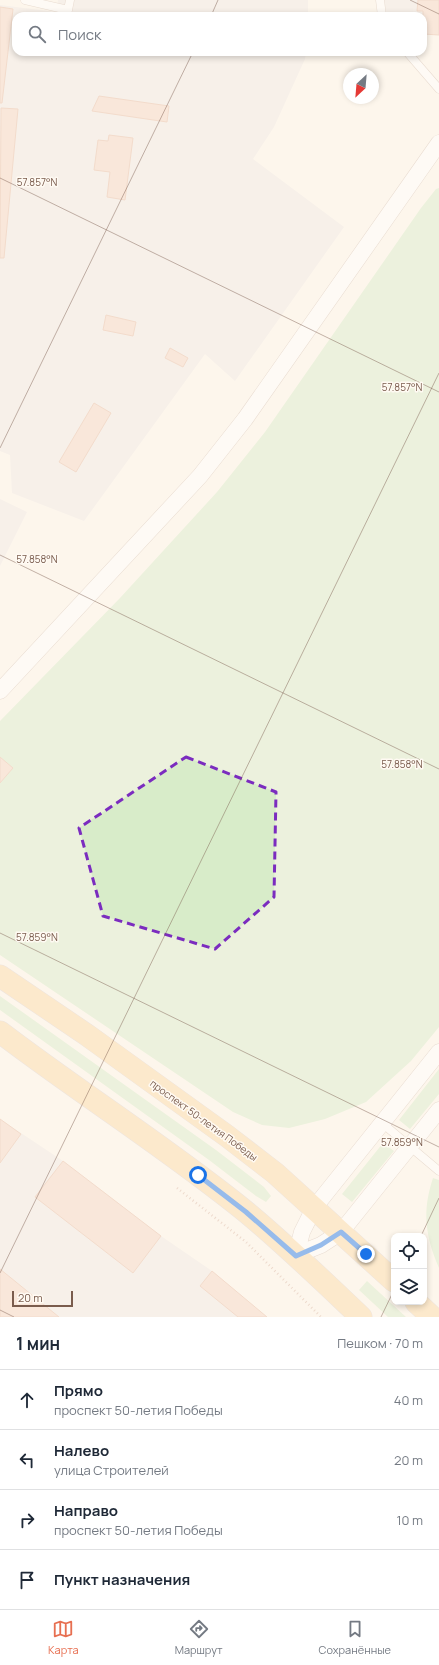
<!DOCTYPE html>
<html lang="ru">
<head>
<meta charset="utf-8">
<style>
  :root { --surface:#fff; --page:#f2f2f3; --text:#1f2937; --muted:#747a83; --line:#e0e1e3; --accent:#e76f51 }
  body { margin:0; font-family:Manrope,sans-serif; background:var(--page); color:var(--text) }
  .controls { position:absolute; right:12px; bottom:12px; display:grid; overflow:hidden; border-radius:8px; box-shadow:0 2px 6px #0003 }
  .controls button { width:36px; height:36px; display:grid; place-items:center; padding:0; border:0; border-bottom:1px solid var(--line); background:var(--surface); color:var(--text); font:20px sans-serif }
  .compass { position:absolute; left:343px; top:68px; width:36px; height:36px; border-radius:50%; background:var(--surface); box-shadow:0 2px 6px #0003; rotate:206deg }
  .scale { position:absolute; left:12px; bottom:10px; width:61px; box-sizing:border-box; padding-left:4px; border:2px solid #7a5c4d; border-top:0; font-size:11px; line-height:14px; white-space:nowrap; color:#7a5c4d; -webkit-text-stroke:3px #fffaf3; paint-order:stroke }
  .stop { position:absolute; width:12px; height:12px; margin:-9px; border:3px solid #1a73e8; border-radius:50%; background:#fff }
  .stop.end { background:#1a73e8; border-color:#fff; box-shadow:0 1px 4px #0008 }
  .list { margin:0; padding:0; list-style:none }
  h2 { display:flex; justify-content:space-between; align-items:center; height:52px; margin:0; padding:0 16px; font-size:17px }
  h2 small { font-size:13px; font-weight:400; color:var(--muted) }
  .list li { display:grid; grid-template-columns:26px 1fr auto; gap:12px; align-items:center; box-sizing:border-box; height:60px; padding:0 16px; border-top:1px solid var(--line) }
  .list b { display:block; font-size:15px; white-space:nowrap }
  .list p { margin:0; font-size:13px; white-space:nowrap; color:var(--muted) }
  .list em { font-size:13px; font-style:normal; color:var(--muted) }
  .icon { flex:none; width:22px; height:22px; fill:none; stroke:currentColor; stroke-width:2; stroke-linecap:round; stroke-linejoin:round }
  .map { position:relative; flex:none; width:439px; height:1317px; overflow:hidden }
  .search { position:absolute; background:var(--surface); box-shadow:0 2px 6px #0003; left:12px; right:12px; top:12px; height:44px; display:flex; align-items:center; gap:10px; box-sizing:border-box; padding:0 14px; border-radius:12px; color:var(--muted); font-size:15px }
  .sheet { height:292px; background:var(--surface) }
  nav { display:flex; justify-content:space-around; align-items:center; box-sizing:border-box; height:56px; border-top:1px solid var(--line); background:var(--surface); font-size:11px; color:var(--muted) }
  nav a { display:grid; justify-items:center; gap:2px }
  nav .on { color:var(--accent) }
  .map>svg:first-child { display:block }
  .industrial { fill:#efe9e4 }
  .green { fill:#d8ecc9 }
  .building { fill:#f3d5c3; stroke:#e6bba3 }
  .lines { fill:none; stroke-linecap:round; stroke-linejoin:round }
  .service-casing { stroke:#d1beb0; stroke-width:9 }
  .minor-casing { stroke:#d1beb0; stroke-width:17 }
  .primary-casing { stroke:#dad1cd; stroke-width:23 }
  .path { stroke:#d9b8a5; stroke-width:2.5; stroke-dasharray:1 3; stroke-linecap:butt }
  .service { stroke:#fff; stroke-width:8 }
  .minor { stroke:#fff; stroke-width:16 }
  .primary { stroke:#fbd9a5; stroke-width:22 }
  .route { stroke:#1a73e8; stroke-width:5 }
  .marked { fill:none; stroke:#7b2cbf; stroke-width:3; stroke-dasharray:8 5; stroke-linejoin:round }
  .ticks { fill:none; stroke:#7a5c4d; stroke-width:1; stroke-opacity:0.45 }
  .labels { text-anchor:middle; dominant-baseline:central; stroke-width:3; stroke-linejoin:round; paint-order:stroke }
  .street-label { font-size:10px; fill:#7a5c4d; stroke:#fffaf3 }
  .ticks-label { font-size:10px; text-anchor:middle; fill:#7a5c4d; stroke:#fffaf3; stroke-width:3; stroke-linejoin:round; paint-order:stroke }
</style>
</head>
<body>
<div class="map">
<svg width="439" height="1317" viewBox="0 0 439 1317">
  <rect width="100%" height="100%" fill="#fdf6ec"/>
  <path class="industrial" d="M 58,0 L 308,0 L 308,16 L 16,16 L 16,52 L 306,52 L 305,59 L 274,127 L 253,159 L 344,227 L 235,381 L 205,354 L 84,521 L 12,493 L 10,455 L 0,451 L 0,5 L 56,12 Z
    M 380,0 L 439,0 L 439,35 L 423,34 L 423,16 L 383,16 Z
    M 0,499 L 27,512 L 0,566 Z
    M 0,1119 L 63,1161 L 161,1236 L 212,1271 L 267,1317 L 0,1317 Z"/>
  <path class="green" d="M 439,188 L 439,1027 L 411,1061 L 366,1102 L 325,1119 L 289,1128 L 262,1125 L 233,1112 L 0,955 L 0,721 L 120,598 L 217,492 L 265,432 L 421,208 L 436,189 Z
    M 0,996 L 216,1150 L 264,1187 L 271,1196 L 266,1202 L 256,1196 L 209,1160 L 0,1010 Z
    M 439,1069 L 439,1094 L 410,1129 L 399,1120 Z
    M 383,1143 L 394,1151 L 352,1202 L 342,1194 Z
    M 433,1178 L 439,1180 L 439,1268 C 425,1236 422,1211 433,1178 Z
    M 367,1281 L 406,1317 L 388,1317 L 359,1290 Z"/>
  <path class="building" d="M 418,0 L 439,0 L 439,35 L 423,34 L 423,11 L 417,11 Z
    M 0,7 L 13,9 L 2,103 L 0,103 Z
    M 99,96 L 169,106 L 167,122 L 92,111 Z
    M 1,108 L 18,109 L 4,258 L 0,258 Z
    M 109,135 L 133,138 L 125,200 L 107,197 L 110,172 L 94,170 L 98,140 L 108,141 Z
    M 106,315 L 136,322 L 133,336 L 103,330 Z
    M 170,348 L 188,358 L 183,367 L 165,358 Z
    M 94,403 L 111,413 L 76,472 L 59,462 Z
    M 0,757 L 13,768 L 0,783 Z
    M 0,1119 L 21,1134 L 0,1163 Z
    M 63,1161 L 161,1236 L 133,1273 L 35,1197 Z
    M 0,1269 L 59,1317 L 0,1317 Z
    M 212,1271 L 267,1317 L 238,1317 L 200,1286 Z"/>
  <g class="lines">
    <defs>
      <path id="service" d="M 25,0 L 68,10 L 70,0
        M 380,0 L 382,16
        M 407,52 L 439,89
        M 382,1123 L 439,1171"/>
      <path id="minor" d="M 0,691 L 200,476 L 245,419 L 439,143
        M 296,1255 L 302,1232 L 314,1208 L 439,1052
        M 296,1255 L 321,1245 L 341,1232 L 439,1110"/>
      <path id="primary" d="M 0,976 L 87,1035 L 227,1136 L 275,1173 L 394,1281
        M 0,1032 C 80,1093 166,1147 245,1211 C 285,1244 323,1281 361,1317
        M 416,1302 L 432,1317"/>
    </defs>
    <use href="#service" class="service-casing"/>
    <use href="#minor" class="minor-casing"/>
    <use href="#primary" class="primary-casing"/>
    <path class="path" d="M 177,1188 L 246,1242 L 321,1317"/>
    <use href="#service" class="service"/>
    <use href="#minor" class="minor"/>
    <use href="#primary" class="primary"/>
  </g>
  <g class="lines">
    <path class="route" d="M 198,1175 L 246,1212 L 296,1256 L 321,1245 L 341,1232 L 366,1254"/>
  </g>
  <path d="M0 0H439V1317H0ZM 186,757 L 276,792 L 274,897 L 215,949 L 103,916 L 79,828 Z" fill="#fdf6ec" fill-opacity=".55" fill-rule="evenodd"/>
  <path class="marked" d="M 186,757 L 276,792 L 274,897 L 215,949 L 103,916 L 79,828 Z"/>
  <path class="ticks" d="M 410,0 L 439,14M 211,16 L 218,0M 0,178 L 439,392M 0,448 L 193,52M 0,555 L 439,769M 0,933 L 439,1147M 421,1236 L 439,1198M 0,1273 L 439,373M 0,1310 L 14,1317M 381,1317 L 394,1290"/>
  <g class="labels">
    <g class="street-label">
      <text transform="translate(204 1120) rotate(36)">проспект 50-летия Победы</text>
    </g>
  </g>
  <g class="ticks-label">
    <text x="37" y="186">57.857°N</text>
    <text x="402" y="391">57.857°N</text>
    <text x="37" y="563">57.858°N</text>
    <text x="402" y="768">57.858°N</text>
    <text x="37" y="941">57.859°N</text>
    <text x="402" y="1146">57.859°N</text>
  </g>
</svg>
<div class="controls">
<button><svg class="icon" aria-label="locate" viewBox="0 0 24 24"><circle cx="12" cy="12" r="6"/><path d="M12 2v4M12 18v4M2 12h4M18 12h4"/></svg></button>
<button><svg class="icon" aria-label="layers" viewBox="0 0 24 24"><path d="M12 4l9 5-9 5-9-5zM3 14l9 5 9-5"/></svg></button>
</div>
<svg class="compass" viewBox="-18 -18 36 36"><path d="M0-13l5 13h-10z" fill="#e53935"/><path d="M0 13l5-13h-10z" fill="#747a83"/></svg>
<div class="scale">20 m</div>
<div class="stop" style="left:198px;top:1175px"></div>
<div class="stop end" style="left:366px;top:1254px"></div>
<div class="search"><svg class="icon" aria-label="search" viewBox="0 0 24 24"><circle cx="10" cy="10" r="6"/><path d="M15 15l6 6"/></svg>Поиск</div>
</div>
<section class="sheet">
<h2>1 мин<small>Пешком · 70 m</small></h2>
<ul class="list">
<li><svg class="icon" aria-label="ahead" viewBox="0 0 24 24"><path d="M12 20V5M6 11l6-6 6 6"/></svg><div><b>Прямо</b><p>проспект 50-летия Победы</p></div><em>40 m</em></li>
<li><svg class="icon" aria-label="left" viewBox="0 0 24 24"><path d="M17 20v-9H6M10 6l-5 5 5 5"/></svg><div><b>Налево</b><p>улица Строителей</p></div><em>20 m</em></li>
<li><svg class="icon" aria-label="right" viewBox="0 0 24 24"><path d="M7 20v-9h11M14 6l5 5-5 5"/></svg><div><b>Направо</b><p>проспект 50-летия Победы</p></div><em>10 m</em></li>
<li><svg class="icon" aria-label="arrive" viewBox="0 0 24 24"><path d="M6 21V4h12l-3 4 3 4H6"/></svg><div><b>Пункт назначения</b></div></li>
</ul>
</section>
<nav>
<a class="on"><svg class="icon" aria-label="map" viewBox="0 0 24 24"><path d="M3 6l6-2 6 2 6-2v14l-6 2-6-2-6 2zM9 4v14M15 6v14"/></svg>Карта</a>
<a><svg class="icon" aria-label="directions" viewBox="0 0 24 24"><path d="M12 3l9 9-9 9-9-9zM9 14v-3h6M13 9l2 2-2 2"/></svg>Маршрут</a>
<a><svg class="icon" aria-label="saved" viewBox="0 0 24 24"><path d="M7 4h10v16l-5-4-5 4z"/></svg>Сохранённые</a>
</nav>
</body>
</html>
